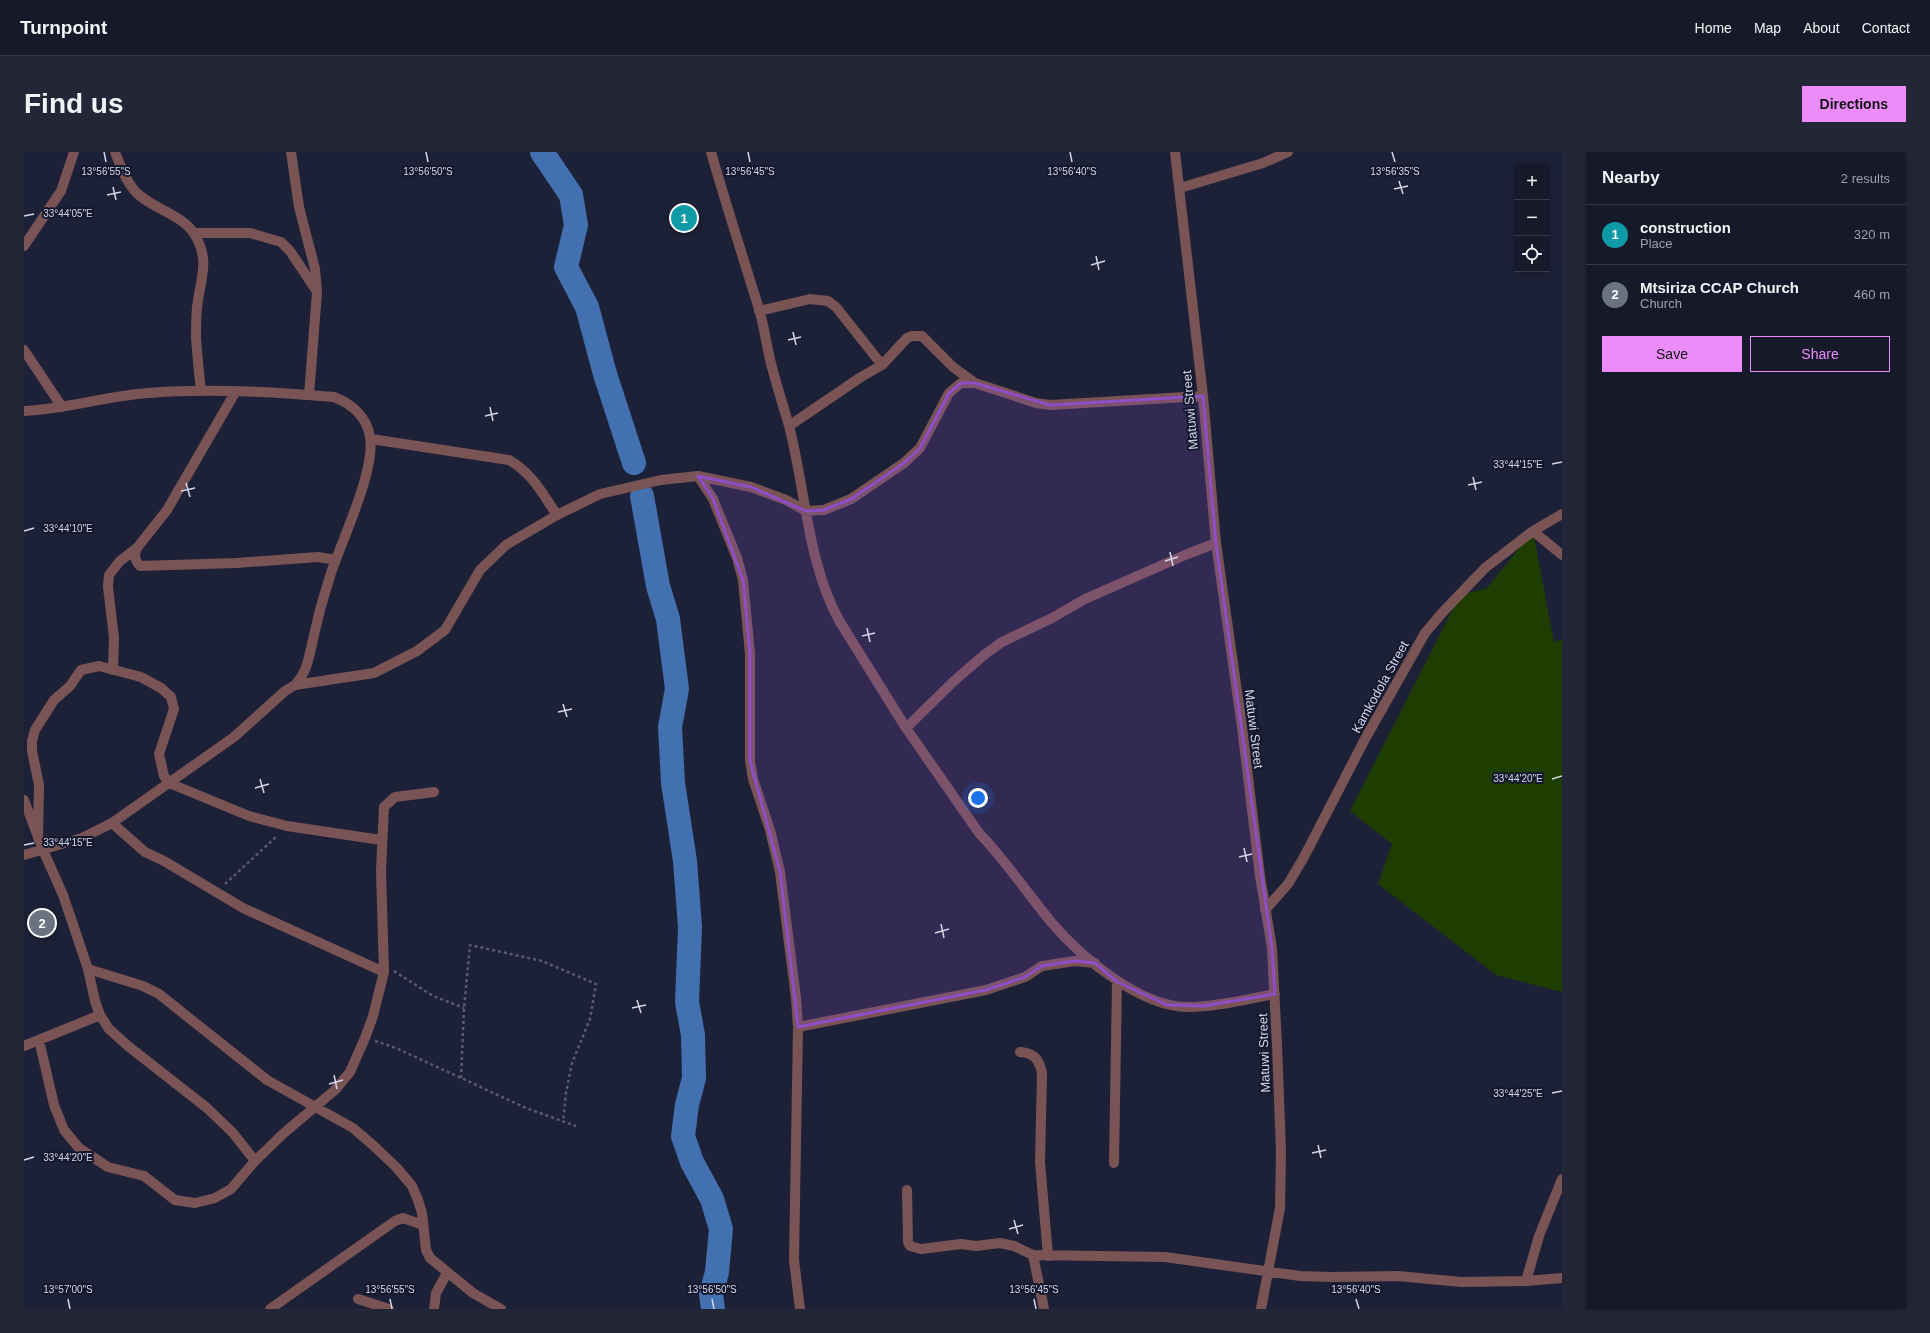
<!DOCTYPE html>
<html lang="en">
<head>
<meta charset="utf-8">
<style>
  :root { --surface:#16192a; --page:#232636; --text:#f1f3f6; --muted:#9ea0a8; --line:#353847; --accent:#ec8cfa }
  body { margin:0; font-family:Helvetica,sans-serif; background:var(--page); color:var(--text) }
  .controls { position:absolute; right:12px; top:12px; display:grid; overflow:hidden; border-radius:0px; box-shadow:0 2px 10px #0003 }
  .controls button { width:36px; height:36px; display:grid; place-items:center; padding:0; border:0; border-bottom:1px solid var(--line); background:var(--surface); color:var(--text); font:20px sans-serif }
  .you { position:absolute; left:954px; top:646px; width:14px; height:14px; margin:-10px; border:3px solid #fff; border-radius:50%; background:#1a73e8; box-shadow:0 0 0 6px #1a73e833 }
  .badge { display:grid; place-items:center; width:26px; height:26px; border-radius:50%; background:var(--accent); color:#fff; font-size:13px; font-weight:700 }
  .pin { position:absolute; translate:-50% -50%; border:2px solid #fff; box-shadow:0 1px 4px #0006 }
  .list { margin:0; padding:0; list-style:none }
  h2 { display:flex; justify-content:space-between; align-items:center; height:52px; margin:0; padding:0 16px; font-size:17px }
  h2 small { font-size:13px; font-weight:400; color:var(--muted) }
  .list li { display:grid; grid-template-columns:26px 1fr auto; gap:12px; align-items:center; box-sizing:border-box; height:60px; padding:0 16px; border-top:1px solid var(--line) }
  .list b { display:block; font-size:15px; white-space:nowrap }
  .list p { margin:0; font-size:13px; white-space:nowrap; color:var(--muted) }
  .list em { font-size:13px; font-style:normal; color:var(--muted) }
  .actions { display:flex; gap:8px; padding:12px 16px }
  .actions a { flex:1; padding:9px 0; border:1px solid var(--accent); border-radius:0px; text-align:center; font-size:14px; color:var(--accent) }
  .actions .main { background:var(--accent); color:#111 }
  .icon { flex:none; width:22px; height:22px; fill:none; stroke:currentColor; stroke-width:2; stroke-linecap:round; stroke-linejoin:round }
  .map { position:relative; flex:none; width:1538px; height:1157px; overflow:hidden; border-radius:0px }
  header { display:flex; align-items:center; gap:24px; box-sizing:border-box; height:56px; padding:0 20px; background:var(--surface); border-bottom:1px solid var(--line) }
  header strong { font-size:19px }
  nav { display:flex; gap:22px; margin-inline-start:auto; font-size:14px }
  .intro { display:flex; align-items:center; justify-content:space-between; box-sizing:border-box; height:96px; padding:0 24px }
  h1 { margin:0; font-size:28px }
  .button { padding:10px 18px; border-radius:0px; background:var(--accent); color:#111; font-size:14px; font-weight:700 }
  main { display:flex; gap:24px; padding:0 24px }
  aside { flex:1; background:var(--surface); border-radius:0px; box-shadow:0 2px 10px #0003 }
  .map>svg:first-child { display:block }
  .green { fill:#1e3d00 }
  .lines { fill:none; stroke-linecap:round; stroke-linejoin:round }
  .river { stroke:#4270b0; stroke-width:24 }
  .path { stroke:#585b70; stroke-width:2.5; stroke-dasharray:3 3; stroke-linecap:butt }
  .minor { stroke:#7a5454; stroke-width:10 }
  .marked { fill:#8d4ec7; fill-opacity:0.2; stroke:#8d4ec7; stroke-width:3; stroke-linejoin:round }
  .ticks { fill:none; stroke:#d4d7e7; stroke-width:1.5 }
  .labels { text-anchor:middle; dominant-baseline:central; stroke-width:4; stroke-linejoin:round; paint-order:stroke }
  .street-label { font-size:13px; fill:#d4d7e7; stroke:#14182e }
  .ticks-label { font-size:10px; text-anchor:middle; fill:#d4d7e7; stroke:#14182e; stroke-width:4; stroke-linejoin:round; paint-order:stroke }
</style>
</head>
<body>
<header>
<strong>Turnpoint</strong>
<nav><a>Home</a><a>Map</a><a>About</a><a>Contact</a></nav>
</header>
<div class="intro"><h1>Find us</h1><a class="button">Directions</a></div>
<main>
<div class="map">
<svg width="1538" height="1157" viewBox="0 0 1538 1157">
  <rect width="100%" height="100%" fill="#1d2138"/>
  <path class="green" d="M 1509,379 L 1530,490 L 1538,488 L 1538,840 L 1472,823 L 1354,732 L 1368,692 L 1326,659 L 1436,443 L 1463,436 Z"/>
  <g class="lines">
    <path class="river" d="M 518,0 L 547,43 L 552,73 L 542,115 L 563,155 L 581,222 L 610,311
      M 618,344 L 634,434 L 644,467 L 653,537 L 646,575 L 649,631 L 661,709 L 666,775 L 663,850 L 669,883 L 670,926 L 663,953 L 659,984 L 668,1010 L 688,1047 L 697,1077 L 693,1120 L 687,1142 L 689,1157"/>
    <path class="path" d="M 201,732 L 253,684
      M 370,819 L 409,844 L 440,856
      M 351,889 L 372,896 L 502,956 L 552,974
      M 437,926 L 440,856 L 446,793 L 518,809 L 572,832 L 566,867 L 548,911 L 542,941 L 539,970"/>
    <path class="minor" d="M 91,0 C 96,13 101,27 110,38 C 126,57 158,61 171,83 C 185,107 178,123 174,148 C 172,159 172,173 172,184 C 173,203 175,221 177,239
      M 267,0 L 275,55 L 291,117 L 293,140 L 285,243
      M 687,0 C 702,53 719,105 735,157 C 741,177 743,199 749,219 C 754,238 760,256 765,274 C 782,339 783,411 816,470 L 882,576 L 955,681 C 982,709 1003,741 1028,771 C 1057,805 1116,855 1164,855 C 1193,855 1222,847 1251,842
      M 1151,0 L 1179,244 L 1192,391 L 1218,575 L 1236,724 L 1248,796 L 1253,893 L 1257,999 L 1256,1056 L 1237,1157
      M 1156,36 L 1239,11 L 1264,0
      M 170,81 L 226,81 L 257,90 L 266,99 L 292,138
      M 0,94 L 37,39 L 50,0
      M 735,159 L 786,147 L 804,149 L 812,155 L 858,213
      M 0,198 L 38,255
      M 0,259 C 42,257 82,244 124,241 C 186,236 248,240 310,245 C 328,252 343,265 346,285 C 352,318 317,390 306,424 C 302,439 296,455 293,471 C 289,485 287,501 282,515 C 280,522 276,527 271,533
      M 765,274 L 837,225 L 858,213 L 883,186 L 888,184 L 898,184 L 929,215 L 951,231
      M 347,287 L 485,308 C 508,321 518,341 533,363
      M 674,324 L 689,347 L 713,406 L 719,428 L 726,502 L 726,609 L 729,627 L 746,678 L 756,720 L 772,846 L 774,875 L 770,1108 L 776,1157
      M 1509,379 L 1538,403
      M 113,396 C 110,403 110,408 116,414 L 212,411 L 294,405 L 312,408
      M 89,518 L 90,486 L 84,435 L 85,423 L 96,409 L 113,396 L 143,358 L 212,239
      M 882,576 L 930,529 L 960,503 L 978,490 L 1028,466 L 1061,447 L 1161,403 L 1192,391
      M 0,648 L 19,698 L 39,743 L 64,817 L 71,849 L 76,863 L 85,877 L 104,894 L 183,956 L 209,981 L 231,1009
      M 88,671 L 121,700 L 140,709 L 219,756 L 360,820
      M 14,686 L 15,633 L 8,599 L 8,589 L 11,578 L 30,548 L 46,534 L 57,518 L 75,514 L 117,525 L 137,536 L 147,545 L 150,557 L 135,602 L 140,624 L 145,631 L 225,664 L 263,674 L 357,688
      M 0,703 L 58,686 L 88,671 L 210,585 L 261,539 L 271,533 L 350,521 L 393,499 L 421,478 L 456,418 L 482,393 L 533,363 L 576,342 L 637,328 L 674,324 L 727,335 L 762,348 L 782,359 L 800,358 L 827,347 L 880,311 L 896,296 L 925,241 L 937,231 L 951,231 L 1012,251 L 1026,253 L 1179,244
      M 1241,758 L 1264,732 L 1280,705 L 1341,587 L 1401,481 L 1418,461 L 1461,416 L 1509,379 L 1538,362
      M 64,817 L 119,834 L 135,842 L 243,928 L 329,976 L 351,995 L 373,1016 L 388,1034 L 394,1048 L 398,1061 L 402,1098 L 406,1106 L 449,1141 L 477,1157
      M 774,875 L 962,838 L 1001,825 L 1018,814 L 1051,809 L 1071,811
      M 15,888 L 30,953 L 40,978 L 55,996 L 84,1015 L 120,1024 L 151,1048 L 171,1051 L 191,1046 L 207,1037 L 231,1009 L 260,981 L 311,938 L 326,920 L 341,886 L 349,864 L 360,820 L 357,719 L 360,655 L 371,645 L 410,640
      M 0,894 L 76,863
      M 996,900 C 1010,901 1015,907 1018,921 L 1016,1010 L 1024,1104
      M 1090,1011 L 1093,830
      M 883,1038 L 884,1090 L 886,1094 L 897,1097 L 937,1092 L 952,1094 L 976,1091 L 990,1094 L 1009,1103 L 1141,1105 L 1276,1124 L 1307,1125 L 1374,1124 L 1437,1130 L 1502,1129 L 1538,1126
      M 1009,1103 L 1020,1157
      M 1502,1129 L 1515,1084 L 1538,1027
      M 334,1147 L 365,1157
      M 246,1157 L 371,1069 L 379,1066 L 399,1073
      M 410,1157 L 412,1141 L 423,1121"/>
  </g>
  <path class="marked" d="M 937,231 L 951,231 L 1026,253 L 1179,244 L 1192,391 L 1248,796 L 1251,842 L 1180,854 L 1143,853 L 1093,830 L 1071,811 L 1051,809 L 1018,814 L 1001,825 L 962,838 L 774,875 L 756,720 L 726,609 L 726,502 L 719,428 L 689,347 L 674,324 L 727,335 L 782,359 L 800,358 L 827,347 L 880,311 L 896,296 L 925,241 Z"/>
  <path class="ticks" d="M 80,0 L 82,10M 402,0 L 404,10M 724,0 L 726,10M 1046,0 L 1048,10M 1368,0 L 1371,10M 1375,29 L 1379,42M 89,35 L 92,48M 1370,37 L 1384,34M 83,43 L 97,40M 0,64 L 10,62M 1072,104 L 1075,118M 1067,113 L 1081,109M 769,180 L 772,193M 764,188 L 777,185M 466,255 L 469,269M 461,264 L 474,261M 1528,312 L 1538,310M 1449,325 L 1452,338M 162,331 L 166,345M 1444,333 L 1458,330M 157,339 L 171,336M 0,379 L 10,376M 1146,400 L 1149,414M 1141,409 L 1154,405M 843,476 L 846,490M 838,484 L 851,481M 539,552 L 543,565M 534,560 L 548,557M 236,627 L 240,641M 1528,627 L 1538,624M 231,636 L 245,632M 0,693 L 10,691M 1220,696 L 1223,710M 1215,705 L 1228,702M 917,772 L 920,786M 911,781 L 925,777M 613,848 L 617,861M 608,856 L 622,853M 310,923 L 313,937M 305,932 L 319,928M 1528,941 L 1538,939M 1294,993 L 1297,1006M 1288,1001 L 1302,998M 0,1008 L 10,1005M 990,1068 L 994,1082M 985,1077 L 999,1073M 44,1147 L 46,1157M 366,1147 L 368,1157M 688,1147 L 690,1157M 1010,1147 L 1012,1157M 1332,1147 L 1335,1157"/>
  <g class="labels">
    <g class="street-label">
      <text transform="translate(1166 258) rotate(-95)">Matuwi Street</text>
      <text transform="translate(1356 535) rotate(-61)">Kamkodola Street</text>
      <text transform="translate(1230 577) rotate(83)">Matuwi Street</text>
      <text transform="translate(1240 901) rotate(-92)">Matuwi Street</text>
    </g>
  </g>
  <g class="ticks-label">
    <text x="82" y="23">13°56'55"S</text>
    <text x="404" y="23">13°56'50"S</text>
    <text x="726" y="23">13°56'45"S</text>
    <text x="1048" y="23">13°56'40"S</text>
    <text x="1371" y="23">13°56'35"S</text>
    <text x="44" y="65">33°44'05"E</text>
    <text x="1494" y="316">33°44'15"E</text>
    <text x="44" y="380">33°44'10"E</text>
    <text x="1494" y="630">33°44'20"E</text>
    <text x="44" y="694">33°44'15"E</text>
    <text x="1494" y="945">33°44'25"E</text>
    <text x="44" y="1009">33°44'20"E</text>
    <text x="44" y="1141">13°57'00"S</text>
    <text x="366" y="1141">13°56'55"S</text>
    <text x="688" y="1141">13°56'50"S</text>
    <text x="1010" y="1141">13°56'45"S</text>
    <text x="1332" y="1141">13°56'40"S</text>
  </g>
</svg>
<div class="controls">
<button>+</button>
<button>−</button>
<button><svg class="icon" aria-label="locate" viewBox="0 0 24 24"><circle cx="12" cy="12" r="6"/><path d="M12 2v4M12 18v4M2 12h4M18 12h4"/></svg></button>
</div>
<div class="you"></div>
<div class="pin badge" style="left:660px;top:66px;background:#0f9aa8">1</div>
<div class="pin badge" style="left:18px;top:771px;background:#6b7280">2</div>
</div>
<aside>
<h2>Nearby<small>2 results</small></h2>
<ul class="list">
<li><span class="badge" style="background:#0f9aa8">1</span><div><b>construction</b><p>Place</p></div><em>320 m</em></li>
<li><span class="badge" style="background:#6b7280">2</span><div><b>Mtsiriza CCAP Church</b><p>Church</p></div><em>460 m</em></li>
</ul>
<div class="actions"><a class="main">Save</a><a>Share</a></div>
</aside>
</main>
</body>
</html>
